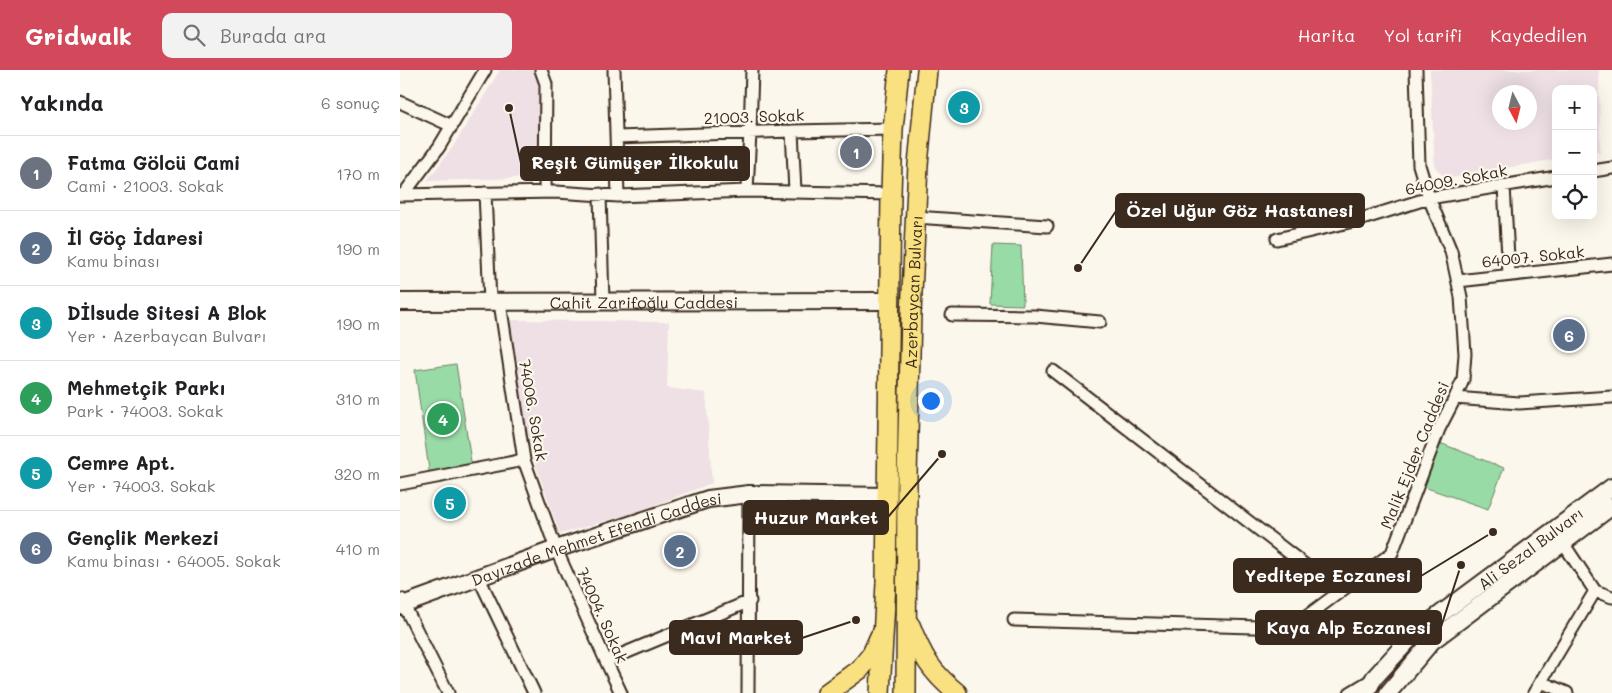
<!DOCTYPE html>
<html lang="tr">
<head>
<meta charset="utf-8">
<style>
  :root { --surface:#fff; --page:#f2f2f2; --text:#202124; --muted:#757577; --line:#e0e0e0; --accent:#d1495b }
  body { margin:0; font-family:Mali,sans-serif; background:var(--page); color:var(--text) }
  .controls { position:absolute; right:15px; top:15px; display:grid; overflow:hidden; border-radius:10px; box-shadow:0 5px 20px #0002 }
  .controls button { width:45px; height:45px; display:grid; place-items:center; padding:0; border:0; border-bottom:1px solid var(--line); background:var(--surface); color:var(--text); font:25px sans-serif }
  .compass { position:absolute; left:1092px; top:15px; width:45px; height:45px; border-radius:50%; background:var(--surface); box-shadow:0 5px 20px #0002; rotate:173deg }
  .you { position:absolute; left:530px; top:330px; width:18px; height:18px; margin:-12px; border:4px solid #fff; border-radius:50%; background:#1a73e8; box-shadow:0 0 0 8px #1a73e833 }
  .badge { display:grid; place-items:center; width:32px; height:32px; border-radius:50%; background:var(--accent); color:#fff; font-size:16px; font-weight:700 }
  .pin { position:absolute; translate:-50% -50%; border:2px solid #fff; box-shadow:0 1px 5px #0006 }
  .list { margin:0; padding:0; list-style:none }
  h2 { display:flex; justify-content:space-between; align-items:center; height:65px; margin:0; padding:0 20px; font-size:21px }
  h2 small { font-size:16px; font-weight:400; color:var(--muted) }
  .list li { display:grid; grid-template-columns:32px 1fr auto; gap:15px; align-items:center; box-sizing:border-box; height:75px; padding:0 20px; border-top:1px solid var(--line) }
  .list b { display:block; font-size:19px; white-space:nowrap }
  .list p { margin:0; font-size:16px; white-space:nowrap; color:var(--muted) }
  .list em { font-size:16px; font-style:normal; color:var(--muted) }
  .icon { flex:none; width:28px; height:28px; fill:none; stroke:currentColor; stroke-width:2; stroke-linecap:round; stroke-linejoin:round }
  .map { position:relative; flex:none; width:1212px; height:623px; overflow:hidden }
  header { display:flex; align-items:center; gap:30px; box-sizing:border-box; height:70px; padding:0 25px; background:var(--accent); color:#fff }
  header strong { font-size:24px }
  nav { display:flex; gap:28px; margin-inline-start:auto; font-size:18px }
  .search { width:350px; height:45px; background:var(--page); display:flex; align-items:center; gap:12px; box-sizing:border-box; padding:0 18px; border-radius:10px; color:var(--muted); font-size:19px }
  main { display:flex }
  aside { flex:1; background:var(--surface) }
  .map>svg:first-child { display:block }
  .built { fill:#eee0e5; fill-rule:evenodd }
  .green { fill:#99dba6; stroke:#6a8262 }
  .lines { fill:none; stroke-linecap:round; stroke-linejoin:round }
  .street-casing { stroke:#3b2a1e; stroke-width:15 }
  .secondary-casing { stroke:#3b2a1e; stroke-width:20 }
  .primary-casing { stroke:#3b2a1e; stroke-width:22 }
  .street { stroke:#fbf7ec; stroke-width:11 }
  .secondary { stroke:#fbf7ec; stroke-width:16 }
  .primary { stroke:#f9e181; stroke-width:19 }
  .labels { text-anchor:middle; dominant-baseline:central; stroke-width:4.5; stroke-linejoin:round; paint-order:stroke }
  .street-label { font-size:16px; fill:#3b2a1e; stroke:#fbf7ec }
  .leader { fill:none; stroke:#3b2a1e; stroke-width:2 }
  .callout-dot { fill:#3b2a1e; stroke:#fbf7ec; stroke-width:2 }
  .callout { fill:#3b2a1e; stroke:#3b2a1e; stroke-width:2 }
  .callout-label { font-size:18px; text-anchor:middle; font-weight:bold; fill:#fff }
</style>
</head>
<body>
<header>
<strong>Gridwalk</strong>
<div class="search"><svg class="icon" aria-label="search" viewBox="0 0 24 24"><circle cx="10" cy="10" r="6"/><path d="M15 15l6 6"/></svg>Burada ara</div>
<nav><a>Harita</a><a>Yol tarifi</a><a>Kaydedilen</a></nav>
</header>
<main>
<aside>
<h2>Yakında<small>6 sonuç</small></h2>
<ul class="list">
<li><span class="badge" style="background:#6b7280">1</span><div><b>Fatma Gölcü Cami</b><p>Cami · 21003. Sokak</p></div><em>170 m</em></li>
<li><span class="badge" style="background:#5c6f8a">2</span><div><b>İl Göç İdaresi</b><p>Kamu binası</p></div><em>190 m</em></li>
<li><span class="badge" style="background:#0f9aa8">3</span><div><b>Dİlsude Sitesi A Blok</b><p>Yer · Azerbaycan Bulvarı</p></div><em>190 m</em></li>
<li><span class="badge" style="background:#2e9e5b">4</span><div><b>Mehmetçik Parkı</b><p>Park · 74003. Sokak</p></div><em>310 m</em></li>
<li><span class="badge" style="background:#0f9aa8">5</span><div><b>Cemre Apt.</b><p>Yer · 74003. Sokak</p></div><em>320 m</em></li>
<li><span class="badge" style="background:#5c6f8a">6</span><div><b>Gençlik Merkezi</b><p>Kamu binası · 64005. Sokak</p></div><em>410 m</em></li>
</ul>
</aside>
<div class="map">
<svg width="1212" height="623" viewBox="0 0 1212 623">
  <rect width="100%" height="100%" fill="#fbf7ec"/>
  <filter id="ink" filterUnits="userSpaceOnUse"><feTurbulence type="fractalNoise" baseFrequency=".02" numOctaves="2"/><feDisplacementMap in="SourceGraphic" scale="10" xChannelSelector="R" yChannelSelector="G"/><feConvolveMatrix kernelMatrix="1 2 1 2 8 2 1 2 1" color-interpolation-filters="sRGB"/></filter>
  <g filter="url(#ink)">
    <path class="built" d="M 100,0 L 137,0 L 146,107 L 27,111 L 54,75 Z
      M 1030,0 L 1199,0 L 1200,81 L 1193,82 L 1193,19 L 1156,19 L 1156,89 L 1046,109 L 1035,97 ZM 1100,22 L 1130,22 L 1130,52 L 1100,52 Z
      M 112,250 L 269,252 L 267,318 L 306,323 L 312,413 L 236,442 L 160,464 L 133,387 L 106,255 Z"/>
    <path class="green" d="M 593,175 L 621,176 L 623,235 L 590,234 Z
      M 56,294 L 72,398 L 30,407 L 15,300 Z
      M 1040,373 L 1104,398 L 1088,439 L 1024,417 Z"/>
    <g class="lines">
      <defs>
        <path id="street" d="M 141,0 L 146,14 L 145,122
          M 214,0 L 218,126
          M 0,32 L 52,56
          M 392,61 L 395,121
          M 217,67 L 392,61 L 493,59
          M 1193,101 L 1212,98
          M 1104,116 L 1109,205
          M 347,121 L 350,62 L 352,0
          M 85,123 L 90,231
          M 200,124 L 203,232
          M 0,125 L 156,122 L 218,126 L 347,121 L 491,124
          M 3,125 L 39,77 L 85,0
          M 515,147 L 647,156
          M 877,169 L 962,149 L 1029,128 L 1156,107
          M 1058,211 L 1212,194
          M 100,233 L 124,390 L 156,479 L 206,591 L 221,623
          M 552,245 L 635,246 L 700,252
          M 653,301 L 940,522
          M 1055,328 L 1119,333 L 1212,327
          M 0,414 L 124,390
          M 1163,473 L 1195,521 L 1212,527
          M 79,508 L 134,623
          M 1,529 L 48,623
          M 614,550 L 891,558 L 992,483 L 1039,359 L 1055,328 L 1063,310 L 1065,284 L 1061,227 L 1051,181 L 1029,128 L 1019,95 L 1016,0
          M 206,591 L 350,531
          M 1141,612 L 1167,623
          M 348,623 L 349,424
          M 950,623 L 973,609
          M 1134,623 L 1195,521"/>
        <g id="secondary">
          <path id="s1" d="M 0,232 L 489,231"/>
          <path id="s2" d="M 0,536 L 156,479 L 308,429 L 349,424 L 486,426"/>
          <path id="s3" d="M 966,623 L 974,608 L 1015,563 L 1212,417"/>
          <path d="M 988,623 L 1032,571 L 1212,436"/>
        </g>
        <g id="primary">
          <path d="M 510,555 C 522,586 531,602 557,623"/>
          <path d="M 427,623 L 460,599 L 472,584 L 480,566"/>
          <path d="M 480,623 L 486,513 L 491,124 L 493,59 L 499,0"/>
          <path id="s4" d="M 506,623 L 507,406 L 511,244 L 518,95 L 527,0"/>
        </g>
      </defs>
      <use href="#street" class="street-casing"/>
      <use href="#secondary" class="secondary-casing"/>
      <use href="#primary" class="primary-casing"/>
      <use href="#street" class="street"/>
      <use href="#secondary" class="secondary"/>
      <use href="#primary" class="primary"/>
    </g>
  </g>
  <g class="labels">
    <g class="street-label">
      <text transform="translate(354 46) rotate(-2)">21003. Sokak</text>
      <text transform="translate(1056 109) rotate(-11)">64009. Sokak</text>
      <text transform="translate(1133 186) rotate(-6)">64007. Sokak</text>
      <text stroke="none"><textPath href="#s4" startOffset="401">Azerbaycan Bulvarı</textPath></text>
      <text stroke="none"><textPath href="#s1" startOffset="244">Cahit Zarifoğlu Caddesi</textPath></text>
      <text transform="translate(134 340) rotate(80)">74006. Sokak</text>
      <text transform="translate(1014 385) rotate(-68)">Malik Ejder Caddesi</text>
      <text stroke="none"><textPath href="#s2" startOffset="208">Dayızade Mehmet Efendi Caddesi</textPath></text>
      <text stroke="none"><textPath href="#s3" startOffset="221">Ali Sezal Bulvarı</textPath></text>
      <text transform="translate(203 545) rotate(66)">74004. Sokak</text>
    </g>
  </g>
  <path class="leader" d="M109 38L121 93M678 198L716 141M542 384L488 447M1093 462L1021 506M1061 495L1041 557M456 550L402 568"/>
  <g class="callout-dot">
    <circle cx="109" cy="38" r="5"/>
    <circle cx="678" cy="198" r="5"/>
    <circle cx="542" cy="384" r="5"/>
    <circle cx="1093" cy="462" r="5"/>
    <circle cx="1061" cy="495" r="5"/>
    <circle cx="456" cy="550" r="5"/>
  </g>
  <g class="callout">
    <rect x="121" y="77" width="228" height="33" rx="5"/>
    <rect x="716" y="124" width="248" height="33" rx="5"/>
    <rect x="344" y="431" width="144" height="33" rx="5"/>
    <rect x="834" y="489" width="187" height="33" rx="5"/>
    <rect x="856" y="541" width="185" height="33" rx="5"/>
    <rect x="270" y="551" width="132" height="33" rx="5"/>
  </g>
  <g class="callout-label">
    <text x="235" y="99">Reşit Gümüşer İlkokulu</text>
    <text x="840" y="147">Özel Uğur Göz Hastanesi</text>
    <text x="416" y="454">Huzur Market</text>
    <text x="928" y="512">Yeditepe Eczanesi</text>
    <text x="949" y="564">Kaya Alp Eczanesi</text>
    <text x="336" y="574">Mavi Market</text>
  </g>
</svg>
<div class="controls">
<button>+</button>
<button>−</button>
<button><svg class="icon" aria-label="locate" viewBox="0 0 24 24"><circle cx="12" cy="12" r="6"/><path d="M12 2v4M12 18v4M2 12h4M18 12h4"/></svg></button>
</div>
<svg class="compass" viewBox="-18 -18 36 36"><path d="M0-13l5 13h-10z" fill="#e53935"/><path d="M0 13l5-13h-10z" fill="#757577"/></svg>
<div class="you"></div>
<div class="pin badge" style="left:456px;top:82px;background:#6b7280">1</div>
<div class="pin badge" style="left:280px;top:481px;background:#5c6f8a">2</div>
<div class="pin badge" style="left:564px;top:37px;background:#0f9aa8">3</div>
<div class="pin badge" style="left:43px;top:349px;background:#2e9e5b">4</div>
<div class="pin badge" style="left:50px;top:433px;background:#0f9aa8">5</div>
<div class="pin badge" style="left:1169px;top:265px;background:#5c6f8a">6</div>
</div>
</main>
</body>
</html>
